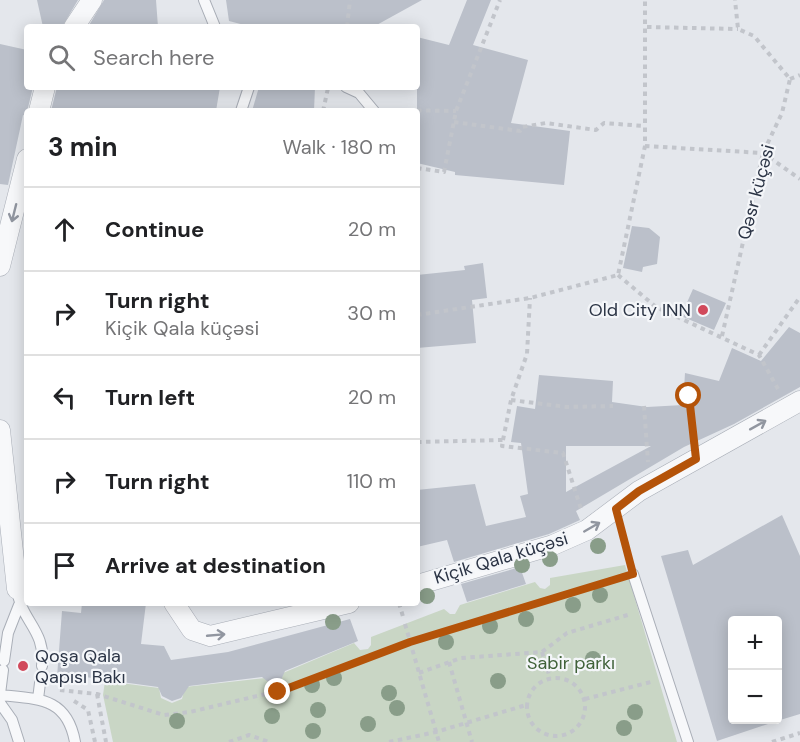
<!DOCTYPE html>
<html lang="en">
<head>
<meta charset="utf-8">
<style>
  :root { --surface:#fff; --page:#f2f2f2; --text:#202124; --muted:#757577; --line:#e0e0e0 }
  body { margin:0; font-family:"DM Sans",sans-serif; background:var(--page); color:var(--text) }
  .controls { position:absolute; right:18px; bottom:18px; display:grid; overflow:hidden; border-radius:6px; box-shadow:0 3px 15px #0003 }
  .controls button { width:54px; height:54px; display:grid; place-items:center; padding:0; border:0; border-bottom:2px solid var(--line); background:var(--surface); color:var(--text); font:30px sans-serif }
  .stop { position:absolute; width:18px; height:18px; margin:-14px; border:4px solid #b45309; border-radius:50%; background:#fff }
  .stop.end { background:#b45309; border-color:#fff; box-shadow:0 2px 6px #0008 }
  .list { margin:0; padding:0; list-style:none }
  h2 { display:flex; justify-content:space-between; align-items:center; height:78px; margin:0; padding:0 24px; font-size:26px }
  h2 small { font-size:20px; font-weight:400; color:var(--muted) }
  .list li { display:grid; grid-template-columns:39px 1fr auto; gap:18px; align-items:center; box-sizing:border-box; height:84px; padding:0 24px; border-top:2px solid var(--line) }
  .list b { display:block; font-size:22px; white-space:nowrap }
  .list p { margin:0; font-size:20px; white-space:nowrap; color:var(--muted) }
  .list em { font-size:20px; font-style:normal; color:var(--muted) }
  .icon { flex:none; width:33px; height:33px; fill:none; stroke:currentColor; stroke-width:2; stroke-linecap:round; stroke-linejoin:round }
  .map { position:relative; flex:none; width:800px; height:742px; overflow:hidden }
  .search { position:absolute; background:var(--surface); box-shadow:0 3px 15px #0003; left:24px; top:24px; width:396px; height:66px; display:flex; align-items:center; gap:15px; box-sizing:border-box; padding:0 21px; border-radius:6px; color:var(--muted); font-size:22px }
  .panel { position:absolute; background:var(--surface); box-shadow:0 3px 15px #0003; left:24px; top:108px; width:396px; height:498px; border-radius:6px }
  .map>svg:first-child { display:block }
  .green { fill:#c9d6c5 }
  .building { fill:#bbc0ca; fill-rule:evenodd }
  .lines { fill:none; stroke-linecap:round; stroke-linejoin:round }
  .lane-casing { stroke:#a9aeb7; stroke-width:12 }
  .street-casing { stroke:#a9aeb7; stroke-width:21 }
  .path { stroke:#c2c5cb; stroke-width:4; stroke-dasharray:4.5 4.5; stroke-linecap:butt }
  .lane { stroke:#f7f8fa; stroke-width:10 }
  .street { stroke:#f7f8fa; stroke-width:20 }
  .tree { fill:#899d89 }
  .oneway { stroke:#9196a0 }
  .route { stroke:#b45309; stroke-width:8 }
  .poi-dot { fill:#d1495b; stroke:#f4f6f9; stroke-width:2 }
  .labels { text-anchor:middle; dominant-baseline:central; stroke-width:4.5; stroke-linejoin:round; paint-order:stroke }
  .street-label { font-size:18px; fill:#2b3445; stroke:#f4f6f9 }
  .poi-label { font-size:18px; fill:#2b3445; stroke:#f4f6f9; text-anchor:end }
  .park-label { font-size:18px; fill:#3f6138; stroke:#f4f6f9 }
</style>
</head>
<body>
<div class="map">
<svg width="800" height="742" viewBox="0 0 800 742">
  <rect width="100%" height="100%" fill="#e4e7ec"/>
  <path class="green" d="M 625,565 L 677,742 L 113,742 L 103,695 L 105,681 L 159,688 L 161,698 L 172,703 L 182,699 L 185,687 L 265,678 L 274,685 L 281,681 L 283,673 L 354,643 L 360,650 L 368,649 L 371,645 L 371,637 L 444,609 L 450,614 L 455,614 L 460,605 L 535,582 L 540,588 L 545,589 L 550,585 L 550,578 Z"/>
  <path class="building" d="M 37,0 L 78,0 L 62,27 L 43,27 Z
    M 104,0 L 156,0 L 158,27 L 88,27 Z
    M 226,0 L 422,0 L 373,27 L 252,27 L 229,21 Z
    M 467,0 L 491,0 L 473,45 L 528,60 L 511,123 L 570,131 L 564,185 L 455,175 L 455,172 L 417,163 L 417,37 L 449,45 Z
    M 0,44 L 27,50 L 27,87 L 33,87 L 26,116 L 23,115 L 8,185 L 0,184 Z
    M 57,87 L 220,87 L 216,111 L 51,111 Z
    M 259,87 L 315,87 L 314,111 L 252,111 Z
    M 632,226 L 649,228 L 660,237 L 657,264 L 643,267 L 642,272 L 623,268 Z
    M 483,263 L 487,298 L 472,300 L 476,343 L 417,348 L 417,275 L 465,270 L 464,266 Z
    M 693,289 L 726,303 L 714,330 L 681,316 Z
    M 789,327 L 800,333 L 800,387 L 734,424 L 684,447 L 576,511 L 580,520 L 549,534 L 454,562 L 447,540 L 417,547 L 417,490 L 475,484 L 486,526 L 526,517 L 520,496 L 528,494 L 521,443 L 511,442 L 517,406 L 535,409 L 539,375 L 613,381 L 612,402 L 647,407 L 683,405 L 685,373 L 719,381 L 732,348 L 761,361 ZM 566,446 L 651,446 L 566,492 Z
    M 782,515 L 800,556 L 800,714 L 777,721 L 777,621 L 732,621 L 732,720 L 770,720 L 771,723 L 717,741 L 661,556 L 688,550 L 693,565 Z
    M 520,567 L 526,584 L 467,602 L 461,584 Z
    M 82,603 L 146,603 L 141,644 L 164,646 L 171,660 L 228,652 L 350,619 L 358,641 L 285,671 L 277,689 L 262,677 L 189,686 L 181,698 L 172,701 L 162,696 L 158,687 L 85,677 L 79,684 L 73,684 L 68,683 L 65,678 L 57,677 L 62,611 L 81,613 Z"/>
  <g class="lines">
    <defs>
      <path id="lane" d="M 204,0 L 215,27
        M 346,87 L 359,93 L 374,111
        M 241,111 L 249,87
        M 633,574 L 688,742
        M 17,589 C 21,622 46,629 42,666
        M 4,661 L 8,633 L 19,605
        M 0,694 L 3,670
        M 0,695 C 38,699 67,697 75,742
        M 38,699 L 41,675
        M 0,703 L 12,720 L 19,742"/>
      <path id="street" d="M 74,27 L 92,0
        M 39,111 L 45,87
        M 0,266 L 27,159
        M 0,430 L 17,589 L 27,589
        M 417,585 L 553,545 L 587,530 L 639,491 L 800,401
        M 174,603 L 192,630 L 210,636 L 349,603"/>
    </defs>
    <use href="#lane" class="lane-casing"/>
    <use href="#street" class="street-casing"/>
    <path class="path" d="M 347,27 L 350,0
      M 647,27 L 738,29
      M 790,79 L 800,75
      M 390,110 L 456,111
      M 323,111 L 328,88
      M 454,122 L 520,131 L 522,127 L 546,123 L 596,130 L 604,123 L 644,126
      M 645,146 L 763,153 L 800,179
      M 417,168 L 444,172 L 456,111 L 500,0
      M 618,275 L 656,307 L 759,355 L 778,389
      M 417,315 L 530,298 L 618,275 L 645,146 L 645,0
      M 722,336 L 763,153 L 782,113 L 790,79 L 754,36 L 738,29 L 735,0
      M 759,355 L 800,297
      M 689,396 L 694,437
      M 511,400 L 567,407 L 613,406
      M 644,406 L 648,462
      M 503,440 L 511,400 L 527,354 L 530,298
      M 417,442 L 503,440 L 502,446 L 563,453 L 581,509
      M 622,530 L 630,561
      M 399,603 L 404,620
      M 405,624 L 439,742
      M 542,652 L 550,678
      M 449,662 L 472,742
      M 419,673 L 461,658 L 542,652 L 567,633 L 631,614
      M527 707a29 29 0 1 1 58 0a29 29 0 1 1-58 0Z
      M 60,690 L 97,694 L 164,715 L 190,712 L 278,691 L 410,642 L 619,578
      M 97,694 L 106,742
      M 585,699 L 651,682
      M 74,701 L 88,710 L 95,742
      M 229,742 L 249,735 L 269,742
      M 389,742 L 436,732 L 526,705
      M 772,742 L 800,733"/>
    <use href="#lane" class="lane"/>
    <use href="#street" class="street"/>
  </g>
  <g class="tree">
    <circle cx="598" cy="546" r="8"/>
    <circle cx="550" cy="559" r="8"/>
    <circle cx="522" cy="565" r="8"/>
    <circle cx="600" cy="595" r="8"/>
    <circle cx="427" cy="596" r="8"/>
    <circle cx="573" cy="605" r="8"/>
    <circle cx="526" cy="619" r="8"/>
    <circle cx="333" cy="622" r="8"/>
    <circle cx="490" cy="626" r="8"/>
    <circle cx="446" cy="642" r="8"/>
    <circle cx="593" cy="659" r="8"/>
    <circle cx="334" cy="678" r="8"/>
    <circle cx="498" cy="681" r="8"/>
    <circle cx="312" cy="685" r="8"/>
    <circle cx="389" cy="693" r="8"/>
    <circle cx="397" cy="708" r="8"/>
    <circle cx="318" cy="710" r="8"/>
    <circle cx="635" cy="712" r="8"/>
    <circle cx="272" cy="716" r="8"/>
    <circle cx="177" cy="721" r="8"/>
    <circle cx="368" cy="724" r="8"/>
    <circle cx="624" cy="728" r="8"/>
    <circle cx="313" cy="731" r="8"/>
  </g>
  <defs><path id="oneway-shaft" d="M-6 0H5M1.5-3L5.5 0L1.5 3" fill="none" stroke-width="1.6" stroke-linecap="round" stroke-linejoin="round" transform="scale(1.5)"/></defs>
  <g class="oneway">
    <use href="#oneway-shaft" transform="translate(14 213) rotate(104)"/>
    <use href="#oneway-shaft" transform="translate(758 425) rotate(-29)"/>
    <use href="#oneway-shaft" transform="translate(592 527) rotate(-30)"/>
    <use href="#oneway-shaft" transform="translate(216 635) rotate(-5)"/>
  </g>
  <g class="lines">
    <path class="route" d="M 278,692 L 410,642 L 633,574 L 616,509 L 639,491 L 696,459 L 689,396"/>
  </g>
  <g class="poi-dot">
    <circle cx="703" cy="310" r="6"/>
    <circle cx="23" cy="666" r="6"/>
  </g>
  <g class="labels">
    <g class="street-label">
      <text transform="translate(756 192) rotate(-75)">Qəsr küçəsi</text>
      <text transform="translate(501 558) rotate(-17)">Kiçik Qala küçəsi</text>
    </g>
    <g class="poi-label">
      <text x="691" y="310">Old City INN</text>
      <text x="35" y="656" text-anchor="start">Qoşa Qala<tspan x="35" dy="21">Qapısı Bakı</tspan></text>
    </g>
    <g class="park-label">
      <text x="571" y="663">Sabir parkı</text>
    </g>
  </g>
</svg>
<div class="controls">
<button>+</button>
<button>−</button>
</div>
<div class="stop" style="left:689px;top:396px"></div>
<div class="stop end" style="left:278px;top:692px"></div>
<div class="search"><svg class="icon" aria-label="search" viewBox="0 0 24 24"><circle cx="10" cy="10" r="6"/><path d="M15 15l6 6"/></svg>Search here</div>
<section class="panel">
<h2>3 min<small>Walk · 180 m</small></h2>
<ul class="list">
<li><svg class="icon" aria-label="ahead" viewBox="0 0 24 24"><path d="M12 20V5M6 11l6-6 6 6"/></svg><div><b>Continue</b></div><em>20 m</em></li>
<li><svg class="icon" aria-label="right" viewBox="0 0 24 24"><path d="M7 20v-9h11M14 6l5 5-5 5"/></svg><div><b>Turn right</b><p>Kiçik Qala küçəsi</p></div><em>30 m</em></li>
<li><svg class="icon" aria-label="left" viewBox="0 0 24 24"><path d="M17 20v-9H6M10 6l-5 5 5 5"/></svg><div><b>Turn left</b></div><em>20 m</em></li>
<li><svg class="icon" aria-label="right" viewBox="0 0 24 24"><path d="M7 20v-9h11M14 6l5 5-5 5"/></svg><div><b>Turn right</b></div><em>110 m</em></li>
<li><svg class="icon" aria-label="arrive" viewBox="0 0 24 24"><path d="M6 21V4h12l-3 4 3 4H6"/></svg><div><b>Arrive at destination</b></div></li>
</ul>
</section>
</div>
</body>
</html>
